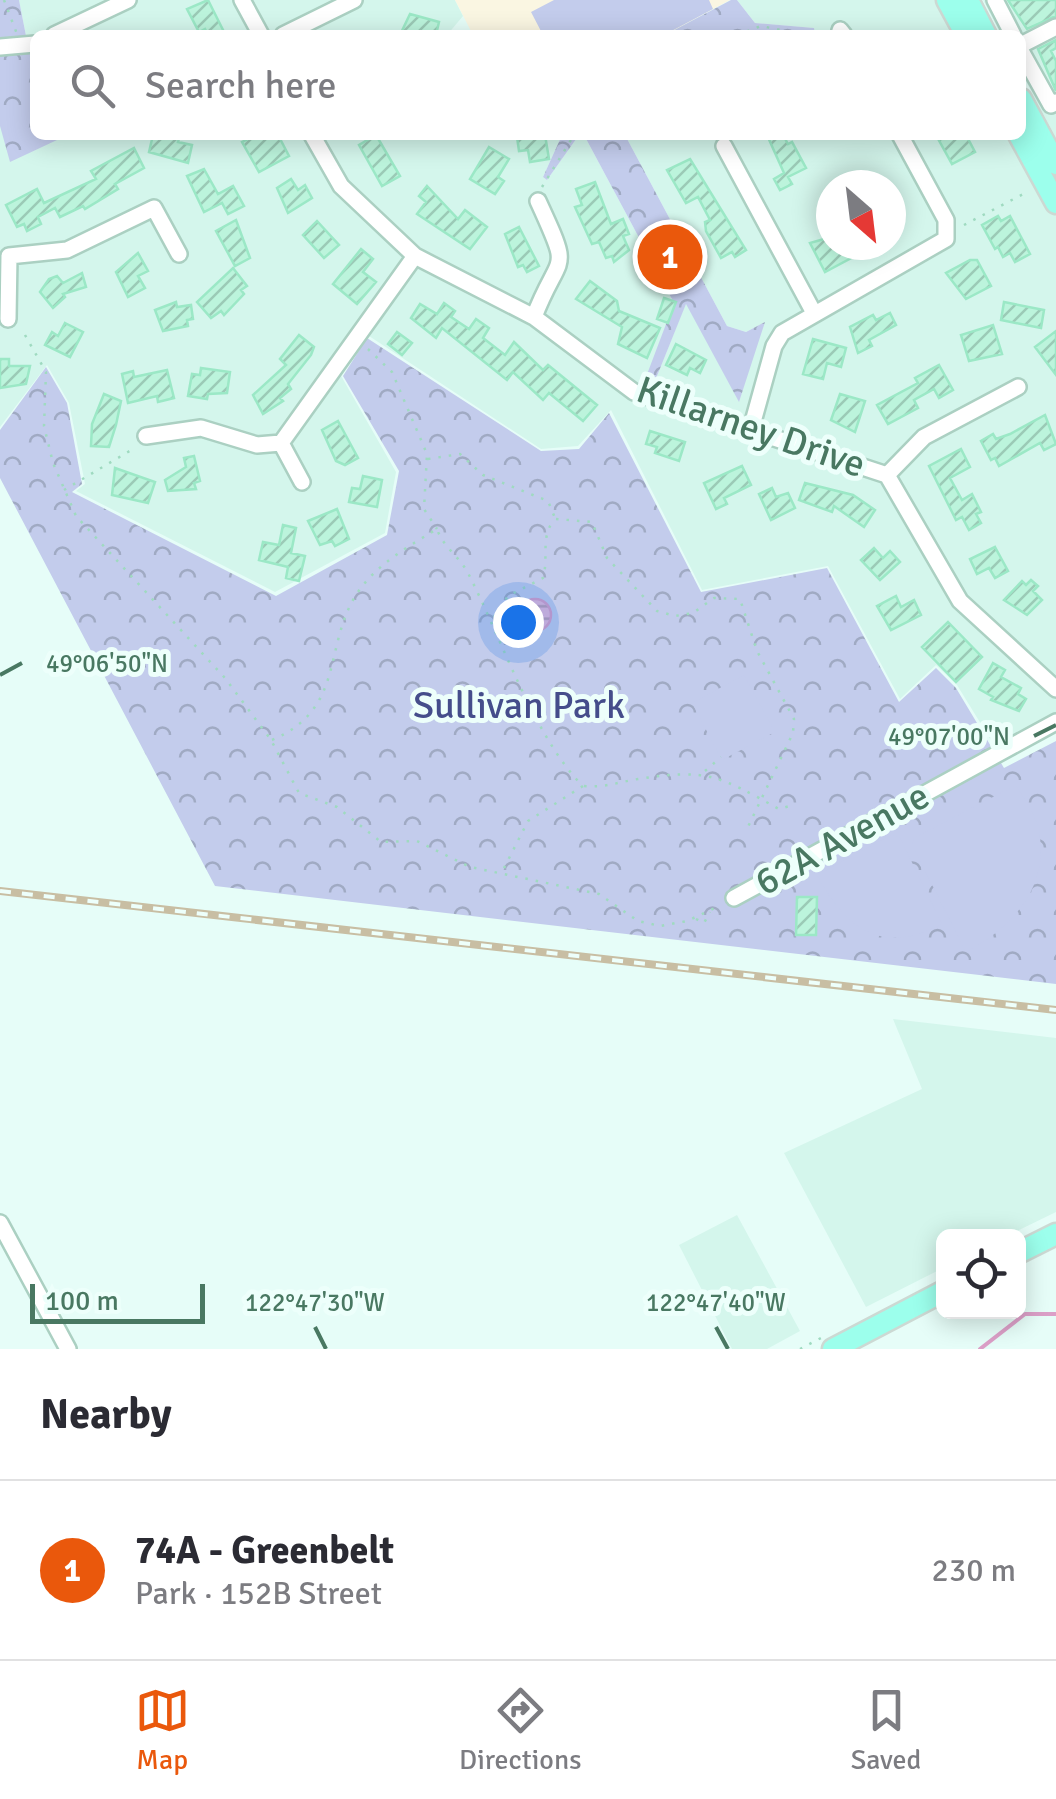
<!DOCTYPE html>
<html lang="en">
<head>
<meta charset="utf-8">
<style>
  :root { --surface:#fff; --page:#f2f2f3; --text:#2b2b33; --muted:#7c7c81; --line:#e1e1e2; --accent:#ea580c }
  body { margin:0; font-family:Signika,sans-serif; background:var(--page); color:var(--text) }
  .controls { position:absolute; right:30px; bottom:30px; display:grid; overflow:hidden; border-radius:15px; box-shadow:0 5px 25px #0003 }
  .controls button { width:90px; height:90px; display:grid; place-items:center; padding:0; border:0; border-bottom:2px solid var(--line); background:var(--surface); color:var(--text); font:50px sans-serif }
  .compass { position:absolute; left:816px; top:170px; width:90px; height:90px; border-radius:50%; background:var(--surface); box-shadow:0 5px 25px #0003; rotate:152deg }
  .scale { position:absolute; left:30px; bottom:25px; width:175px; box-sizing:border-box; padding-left:10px; border:5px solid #497862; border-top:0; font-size:28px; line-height:35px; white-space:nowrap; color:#497862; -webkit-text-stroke:8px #edfffb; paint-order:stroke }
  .you { position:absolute; left:518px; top:622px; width:35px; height:35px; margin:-25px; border:8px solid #fff; border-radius:50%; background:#1a73e8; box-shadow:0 0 0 15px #1a73e833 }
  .badge { display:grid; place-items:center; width:65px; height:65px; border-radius:50%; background:var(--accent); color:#fff; font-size:32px; font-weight:700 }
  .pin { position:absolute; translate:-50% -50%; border:5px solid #fff; box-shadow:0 2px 10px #0006 }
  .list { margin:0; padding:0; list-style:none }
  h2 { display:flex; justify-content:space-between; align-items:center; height:130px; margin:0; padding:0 40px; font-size:42px }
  h2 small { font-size:32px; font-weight:400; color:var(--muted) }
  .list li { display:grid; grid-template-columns:65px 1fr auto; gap:30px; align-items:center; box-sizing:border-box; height:180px; padding:0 40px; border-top:2px solid var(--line) }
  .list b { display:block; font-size:38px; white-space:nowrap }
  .list p { margin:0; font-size:32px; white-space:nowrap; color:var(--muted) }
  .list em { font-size:32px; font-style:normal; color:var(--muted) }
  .icon { flex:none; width:55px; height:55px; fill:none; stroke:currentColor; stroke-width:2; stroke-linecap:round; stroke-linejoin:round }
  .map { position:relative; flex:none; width:1056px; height:1349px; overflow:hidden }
  .search { position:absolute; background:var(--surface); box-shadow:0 5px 25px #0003; left:30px; right:30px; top:30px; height:110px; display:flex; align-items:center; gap:25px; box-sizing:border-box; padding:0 35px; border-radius:15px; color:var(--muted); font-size:38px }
  .sheet { height:310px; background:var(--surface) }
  nav { display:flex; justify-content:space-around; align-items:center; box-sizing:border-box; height:140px; border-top:2px solid var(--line); background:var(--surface); font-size:28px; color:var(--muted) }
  nav a { display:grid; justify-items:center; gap:5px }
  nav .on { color:var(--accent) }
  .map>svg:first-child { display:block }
  .residential { fill:#d4f6ec; fill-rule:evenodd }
  .education { fill:#faf6e2 }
  .forest { fill:url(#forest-crowns) }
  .pitch { fill:#c3ccec }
  .water { fill:url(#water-rules); stroke:#db9fc7; stroke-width:2.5 }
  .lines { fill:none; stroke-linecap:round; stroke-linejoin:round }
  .stream { stroke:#db9fc7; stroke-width:4 }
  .building { fill:url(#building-hatch); stroke:#9be8c6; stroke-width:2.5 }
  .minor-casing { stroke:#abd0c2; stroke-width:20 }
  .major-casing { stroke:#ccd9d3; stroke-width:25 }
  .path { stroke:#9fdac0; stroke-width:2.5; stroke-dasharray:2.5 8; stroke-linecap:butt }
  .minor { stroke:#fff; stroke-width:15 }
  .major { stroke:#9cffec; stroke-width:20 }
  .rail-casing { stroke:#c8bea3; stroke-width:8 }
  .rail { stroke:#edfffb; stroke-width:4; stroke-dasharray:11; stroke-linecap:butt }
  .ticks { fill:none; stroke:#497862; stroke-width:4 }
  .labels { text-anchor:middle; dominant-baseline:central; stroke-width:10; stroke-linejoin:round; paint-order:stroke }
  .street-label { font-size:38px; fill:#497862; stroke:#edfffb }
  .park-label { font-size:38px; fill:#454d8b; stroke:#edfffb }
  .ticks-label { font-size:25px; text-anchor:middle; fill:#497862; stroke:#edfffb; stroke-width:10; stroke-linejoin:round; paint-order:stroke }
</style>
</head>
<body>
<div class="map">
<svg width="1056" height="1349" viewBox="0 0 1056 1349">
  <defs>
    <pattern id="forest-crowns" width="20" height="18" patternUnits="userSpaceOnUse" patternTransform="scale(2.5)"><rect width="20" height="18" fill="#c3ccec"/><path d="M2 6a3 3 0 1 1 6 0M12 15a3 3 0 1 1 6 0" fill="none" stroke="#a0aac3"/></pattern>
    <pattern id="water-rules" width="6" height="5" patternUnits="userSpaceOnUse" patternTransform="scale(2.5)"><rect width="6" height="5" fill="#e8b9d9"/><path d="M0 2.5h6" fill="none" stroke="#be9bb3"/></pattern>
    <pattern id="building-hatch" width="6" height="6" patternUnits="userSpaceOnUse" patternTransform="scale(2.5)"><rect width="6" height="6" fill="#bcf4dc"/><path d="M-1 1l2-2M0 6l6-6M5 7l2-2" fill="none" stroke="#9bcab6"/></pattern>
  </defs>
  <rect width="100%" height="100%" fill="#e6fdf8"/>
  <path class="residential" d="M 19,0 L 455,0 L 463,16 L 447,35 L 35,35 L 35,135 L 562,135 L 543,177 L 547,180 L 579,135 L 584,135 L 674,303 L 655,381 L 686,303 L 739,401 L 763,323 L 746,332 L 727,326 L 625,135 L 1013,135 L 1056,213 L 1056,719 L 997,750 L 957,685 L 936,665 L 900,699 L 828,566 L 702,590 L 611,410 L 578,446 L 541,449 L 366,334 L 340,374 L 396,472 L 385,533 L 275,592 L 76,491 L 85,484 L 69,403 L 47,365 L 0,427 L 0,43 L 27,41 ZM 831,185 L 891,185 L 891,245 L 831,245 Z
    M 737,0 L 938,0 L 958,35 L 815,35 L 813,28 L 755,23 Z
    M 983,0 L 1056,0 L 1056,138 L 1021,72 L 1021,35 L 1001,35 Z
    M 893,1019 L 1056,1038 L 1056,1212 L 1007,1236 L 944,1236 L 943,1268 L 866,1307 L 784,1153 L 922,1089 Z
    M 737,1215 L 800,1331 L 767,1349 L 732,1349 L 679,1245 Z"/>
  <path class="education" d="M 455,0 L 730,0 L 665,35 L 473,35 Z"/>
  <path class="forest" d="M 0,0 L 19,0 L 27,41 L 0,43 Z
    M 731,0 L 737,0 L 755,23 L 814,28 L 815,35 L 665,35 Z
    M 30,53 L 35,69 L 35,135 L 55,135 L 57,140 L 10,162 L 0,126 L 0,55 Z
    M 562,135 L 579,135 L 547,180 L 543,177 Z
    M 584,135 L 625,135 L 727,326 L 746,332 L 765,322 L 739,402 L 686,304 L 655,381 L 646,377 L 674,303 Z
    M 367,338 L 541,451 L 579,449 L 609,413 L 701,592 L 827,568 L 899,702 L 936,668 L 956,688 L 1004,768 L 1056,741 L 1056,984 L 215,886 L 0,478 L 0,430 L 46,367 L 67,403 L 82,484 L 72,492 L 276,596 L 387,535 L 399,471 L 343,376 Z"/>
  <path class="pitch" d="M 554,0 L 709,0 L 713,9 L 664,35 L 543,35 L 531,12 Z
    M 744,675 L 775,732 L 722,760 L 692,703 Z
    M 1016,785 C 1023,797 1034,812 1038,827 C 1052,885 1013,927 966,952 L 912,845 L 914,838 Z
    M 891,835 L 900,838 L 942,924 C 881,956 846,929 817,875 Z"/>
  <path class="water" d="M519 615a16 16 0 1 1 32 0a16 16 0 1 1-32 0Z"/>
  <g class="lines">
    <path class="stream" d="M 980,1349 L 1025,1314 L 1056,1314"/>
  </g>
  <path class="building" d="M 208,0 L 224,32 L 218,35 L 208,35 L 205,29 L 199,32 L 187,9 Z
    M 1008,0 L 1056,0 L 1056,16 L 1027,29 Z
    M 410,14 L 439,22 L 436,35 L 400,35 Z
    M 1056,40 L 1056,48 L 1051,51 L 1056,61 L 1056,91 L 1038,49 Z
    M 153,135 L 180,135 L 178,142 L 192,145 L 188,163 L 149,152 Z
    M 256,135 L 278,135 L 289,156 L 259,172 L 242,142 Z
    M 376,135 L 400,176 L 382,186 L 359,145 Z
    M 545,135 L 549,159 L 530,162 L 528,150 L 519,151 L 517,137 Z
    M 767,135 L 783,135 L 788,144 L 792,142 L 806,168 L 788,177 L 792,184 L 780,190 L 774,179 L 784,173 Z
    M 936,135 L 966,135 L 975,152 L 952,164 Z
    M 489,147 L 509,159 L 498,177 L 504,181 L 495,194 L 470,179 Z
    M 134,148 L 144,168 L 115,184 L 118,189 L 85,209 L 83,206 L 60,217 L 55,208 L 38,217 L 41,224 L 27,231 L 24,224 L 17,227 L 6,205 L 37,189 L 44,203 L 96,179 L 91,171 Z
    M 690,159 L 746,250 L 735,257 L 732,252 L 721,258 L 706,231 L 705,222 L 710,220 L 698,197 L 686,203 L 667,170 Z
    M 204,169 L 218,194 L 233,186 L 244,206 L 228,214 L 222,203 L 204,212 L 187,176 Z
    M 291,179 L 298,190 L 305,185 L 312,198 L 288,213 L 277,188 Z
    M 595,182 L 611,224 L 623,219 L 629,234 L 623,236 L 629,250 L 614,262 L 612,256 L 606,258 L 599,242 L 592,244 L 575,207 L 582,205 L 576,189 Z
    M 427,186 L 458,219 L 465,210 L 487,227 L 470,249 L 417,214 L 426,202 L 419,196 Z
    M 998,216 L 1001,221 L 1010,216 L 1030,254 L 1015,262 L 1010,253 L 1003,257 L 998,247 L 995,249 L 982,225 Z
    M 236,220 L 250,258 L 235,266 L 216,231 Z
    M 317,221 L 339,245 L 324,258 L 303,235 Z
    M 519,227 L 539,266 L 527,272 L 523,265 L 518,267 L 505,234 Z
    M 831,237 L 831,245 L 849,245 L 855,256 L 825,272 L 810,243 Z
    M 361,249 L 373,259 L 363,272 L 376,282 L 357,304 L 333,284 Z
    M 138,253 L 148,271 L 138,276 L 145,288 L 128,297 L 116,272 Z
    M 970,260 L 977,260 L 991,286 L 966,299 L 946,273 Z
    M 233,268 L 247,286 L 241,290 L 244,294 L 224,315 L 221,311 L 211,318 L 197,302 Z
    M 82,273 L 86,287 L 63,294 L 65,297 L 53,308 L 40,292 L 49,279 L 57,276 L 63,283 Z
    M 590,281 L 617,301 L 619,311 L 660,328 L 647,358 L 618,344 L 622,327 L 576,299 Z
    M 664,298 L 676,302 L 668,323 L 657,319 Z
    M 176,302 L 177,307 L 191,305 L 193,319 L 187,320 L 188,326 L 163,331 L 155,310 Z
    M 1004,302 L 1044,310 L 1041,328 L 1001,320 Z
    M 444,303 L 455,311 L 451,317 L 469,329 L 476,319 L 489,328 L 483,338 L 505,355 L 514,342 L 543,370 L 548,365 L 597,405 L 583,421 L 549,393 L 543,400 L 513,372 L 507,380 L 442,328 L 436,338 L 411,318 L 420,304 L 437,314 Z
    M 890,313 L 896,325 L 869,340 L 872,346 L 858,353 L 850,327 L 873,315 L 876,320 Z
    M 65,323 L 83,332 L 70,357 L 45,345 L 52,332 L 58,336 Z
    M 993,325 L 1002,354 L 969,361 L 961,335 Z
    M 1056,331 L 1056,375 L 1035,347 Z
    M 397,332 L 412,343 L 402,355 L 388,344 Z
    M 299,335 L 314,347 L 311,355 L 288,384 L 291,389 L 280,398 L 283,401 L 263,414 L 253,395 L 286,365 L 280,359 Z
    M 813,339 L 846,348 L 841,367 L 827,363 L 823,379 L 803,374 Z
    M 676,344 L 706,360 L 700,373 L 690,368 L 687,375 L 666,365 Z
    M 0,359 L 9,359 L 9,366 L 30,366 L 26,384 L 0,388 Z
    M 939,365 L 953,390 L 939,398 L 934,389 L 914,400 L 918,408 L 888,424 L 877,405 L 918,383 L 915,378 Z
    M 201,368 L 230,372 L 227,393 L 208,394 L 207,399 L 188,396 L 192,374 L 200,375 Z
    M 167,370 L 174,398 L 158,402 L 157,396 L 128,403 L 122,374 L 133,371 L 134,377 Z
    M 104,394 L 121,401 L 116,425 L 109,447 L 91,446 L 92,424 Z
    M 840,394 L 865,401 L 855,432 L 831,420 Z
    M 1045,415 L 1056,444 L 1044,450 L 1040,443 L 999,466 L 995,458 L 991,460 L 981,441 L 993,434 L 996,439 L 1010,434 Z
    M 338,421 L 358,458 L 345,465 L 336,461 L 322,430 Z
    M 650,431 L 685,442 L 679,461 L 655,453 L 657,447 L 646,444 Z
    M 961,449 L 970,467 L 950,478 L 962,500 L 972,494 L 981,512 L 976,514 L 981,523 L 969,530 L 962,517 L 956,520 L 929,466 Z
    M 194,456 L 200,481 L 194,483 L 196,489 L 168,491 L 165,480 L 186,467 L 184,458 Z
    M 742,466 L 751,485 L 724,498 L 727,504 L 716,509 L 704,483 Z
    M 115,468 L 155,482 L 148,503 L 112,495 Z
    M 363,476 L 382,480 L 377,507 L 349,502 L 352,488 L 360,489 Z
    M 805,483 L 853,495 L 875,510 L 864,527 L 834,506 L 832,512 L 799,500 Z
    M 772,488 L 776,497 L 788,493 L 795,508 L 771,520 L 759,494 Z
    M 337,509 L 349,539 L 335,546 L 332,541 L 320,545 L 308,521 Z
    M 283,525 L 296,528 L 291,553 L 305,556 L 299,581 L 286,578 L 288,567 L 259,560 L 263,542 L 279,545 Z
    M 995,547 L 1008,571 L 995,578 L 989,568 L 977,574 L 970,559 Z
    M 874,548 L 883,558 L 890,551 L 900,562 L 880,580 L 861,560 Z
    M 1031,580 L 1038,586 L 1033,591 L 1042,600 L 1027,615 L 1004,600 L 1022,581 L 1026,585 Z
    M 896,596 L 901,607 L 914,600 L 921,615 L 891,630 L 877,606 Z
    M 948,622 L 982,657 L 956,682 L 922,647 Z
    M 993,663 L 1005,670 L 1001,677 L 1021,688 L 1018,694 L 1026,699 L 1019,711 L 991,700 L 993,697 L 979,689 Z
    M 797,897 L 817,897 L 816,935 L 796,935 Z"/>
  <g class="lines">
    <defs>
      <path id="minor" d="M 242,0 L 261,35
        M 995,0 L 1013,35
        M 840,30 L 844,35
        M 54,35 L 128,0
        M 283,35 L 354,0
        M 1021,45 L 1056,27
        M 0,47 L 35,44
        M 1021,51 L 1051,105 L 1056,102
        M 312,135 L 341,186 L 415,256 L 534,317 L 634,392 L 887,475 L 960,601 L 1056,689
        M 724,146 L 814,313
        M 9,256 L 67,250 L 154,208 L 179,254
        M 534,317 C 560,249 573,277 538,201
        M 8,319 L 9,256
        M 751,429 L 774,346 L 782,333 L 946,239 L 946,220 L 900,135
        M 146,436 L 201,428 L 257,445 L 281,443 L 415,256
        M 281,443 L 302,482
        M 887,475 L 924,437 L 1018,387
        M 734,898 L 1056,722
        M 0,1223 L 68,1349"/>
      <path id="major" d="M 947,0 L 966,35
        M 968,0 L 986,35
        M 1021,99 L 1056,164
        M 1019,135 L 1056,203
        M 1018,1253 L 1056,1234
        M 833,1349 L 944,1291"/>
    </defs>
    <use href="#minor" class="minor-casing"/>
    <use href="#major" class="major-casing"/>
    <path class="path" d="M 4,0 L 17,34
      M 465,35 L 469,32
      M 737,35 L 761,26 L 807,35
      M 542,187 L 574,135
      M 964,225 L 1029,191
      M 25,335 L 46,372 L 44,426 L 53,463 L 76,516 L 225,678 L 271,740 L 299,793 L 337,807 L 381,842 L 417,841 L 470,867 L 599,894 L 638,921 L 660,926 L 687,921 L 715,908
      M 368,349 L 392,372 L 427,454 L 424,509 L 437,529
      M 428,459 L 460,454 L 483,475 L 548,501 L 555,518
      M 64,490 L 133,449
      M 556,519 L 592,522 L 607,558 L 657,611 L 675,616 L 693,613 L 714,598 L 740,599 L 757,651 L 794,719 L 793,733 L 746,831
      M 494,617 L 508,596 L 543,578 C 549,558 540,537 554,520
      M 272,740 C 347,708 322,645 358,592 C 377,564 409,546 437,529 C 443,547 459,556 468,573 C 500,635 535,739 583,786 L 528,821 L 502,872
      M 705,771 L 721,757
      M 584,786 C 604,788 619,782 638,779 C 708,768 719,776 779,809 L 793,805
      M 696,919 L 704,923 L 710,912
      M 800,1349 L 821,1338"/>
    <use href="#minor" class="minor"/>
    <use href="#major" class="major"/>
    <defs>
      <path id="rail" d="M 0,891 L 1056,1010"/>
    </defs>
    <use href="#rail" class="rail-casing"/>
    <use href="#rail" class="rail"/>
  </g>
  <path class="ticks" d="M 0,675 L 22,663M 1034,736 L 1056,725M 315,1327 L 326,1349M 716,1327 L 728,1349"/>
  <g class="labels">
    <g class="street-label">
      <text transform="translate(751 427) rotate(19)">Killarney Drive</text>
      <text transform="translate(842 839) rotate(-29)">62A Avenue</text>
    </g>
    <g class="park-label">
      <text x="519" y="705">Sullivan Park</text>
    </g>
  </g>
  <g class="ticks-label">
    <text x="107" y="672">49°06'50"N</text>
    <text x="949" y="745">49°07'00"N</text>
    <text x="315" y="1311">122°47'30"W</text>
    <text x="716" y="1311">122°47'40"W</text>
  </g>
</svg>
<div class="controls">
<button><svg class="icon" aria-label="locate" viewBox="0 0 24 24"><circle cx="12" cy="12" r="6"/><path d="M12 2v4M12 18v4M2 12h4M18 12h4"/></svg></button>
</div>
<svg class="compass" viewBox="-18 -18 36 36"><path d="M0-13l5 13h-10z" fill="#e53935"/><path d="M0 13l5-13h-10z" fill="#7c7c81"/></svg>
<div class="scale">100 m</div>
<div class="you"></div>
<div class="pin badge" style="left:670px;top:257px">1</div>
<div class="search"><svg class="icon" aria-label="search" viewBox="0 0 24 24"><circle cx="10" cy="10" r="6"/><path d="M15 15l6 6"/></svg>Search here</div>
</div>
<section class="sheet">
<h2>Nearby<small></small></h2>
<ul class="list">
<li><span class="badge">1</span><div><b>74A - Greenbelt</b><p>Park · 152B Street</p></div><em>230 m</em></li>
</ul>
</section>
<nav>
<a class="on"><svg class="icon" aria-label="map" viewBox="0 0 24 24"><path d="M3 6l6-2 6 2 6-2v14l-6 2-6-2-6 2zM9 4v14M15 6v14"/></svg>Map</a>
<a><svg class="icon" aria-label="directions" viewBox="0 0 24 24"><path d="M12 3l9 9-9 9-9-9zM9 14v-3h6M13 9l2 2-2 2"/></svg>Directions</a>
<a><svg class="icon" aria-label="saved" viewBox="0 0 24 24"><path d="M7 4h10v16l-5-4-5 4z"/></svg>Saved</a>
</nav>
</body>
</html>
